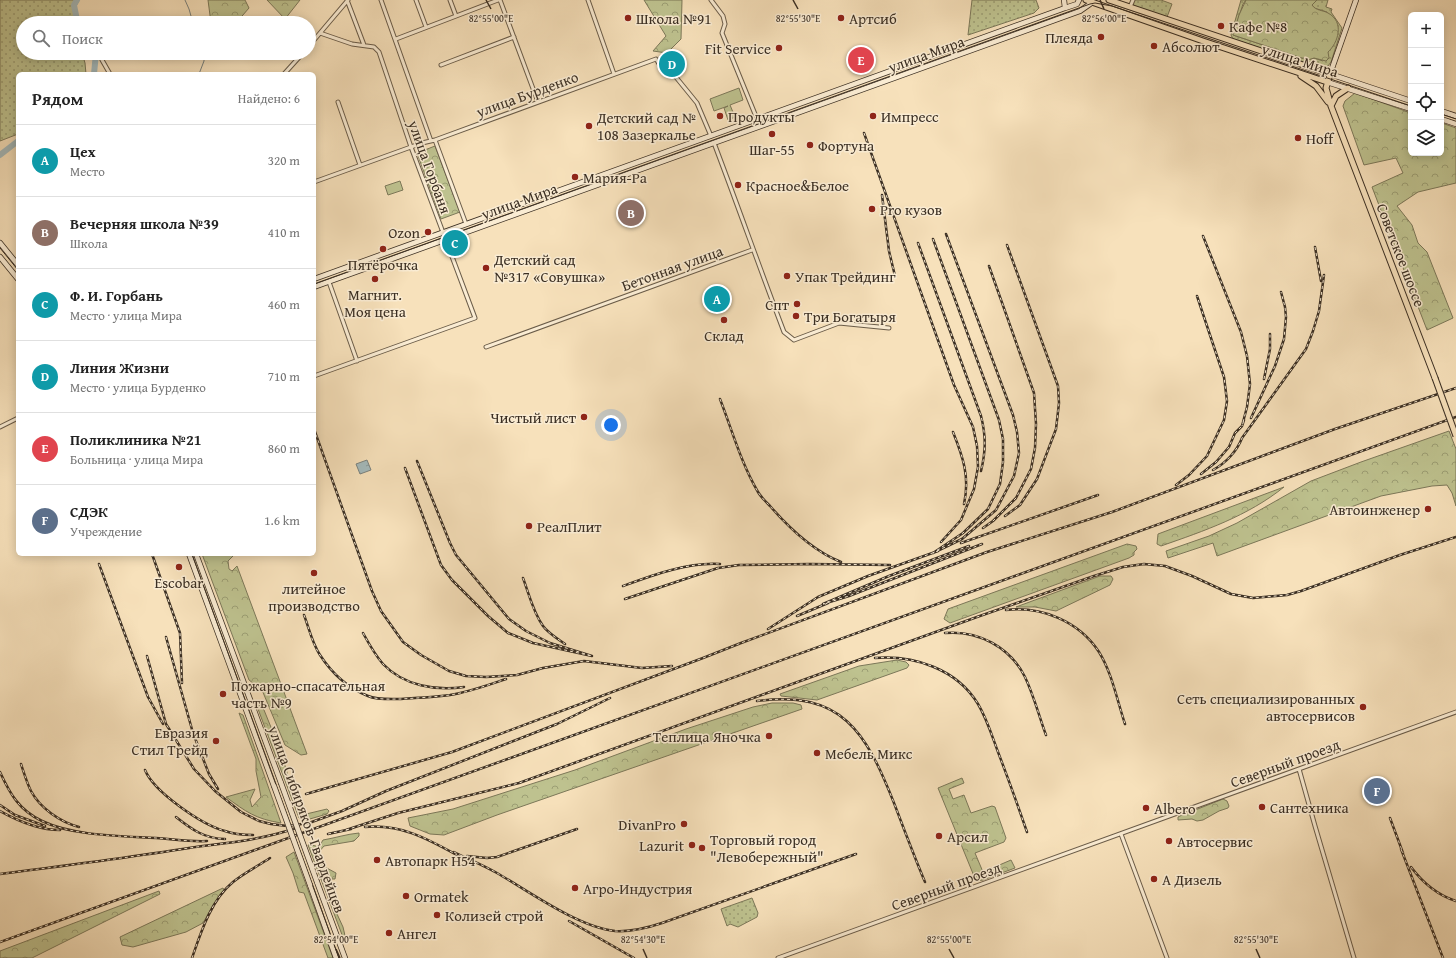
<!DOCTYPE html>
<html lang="ru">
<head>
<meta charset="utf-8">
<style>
  :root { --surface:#fff; --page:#f2f2f2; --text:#222; --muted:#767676; --line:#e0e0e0; --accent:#8f2418 }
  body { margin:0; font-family:"Gentium Book Plus",serif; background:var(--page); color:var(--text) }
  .controls { position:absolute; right:12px; top:12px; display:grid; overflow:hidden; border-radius:6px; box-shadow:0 2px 10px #0003 }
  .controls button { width:36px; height:36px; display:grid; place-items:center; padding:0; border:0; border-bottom:1px solid var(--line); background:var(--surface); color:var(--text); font:20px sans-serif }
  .you { position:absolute; left:611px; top:425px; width:14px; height:14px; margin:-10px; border:3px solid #fff; border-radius:50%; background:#1a73e8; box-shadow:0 0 0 6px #1a73e833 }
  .badge { display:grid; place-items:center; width:26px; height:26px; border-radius:50%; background:var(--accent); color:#fff; font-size:13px; font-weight:700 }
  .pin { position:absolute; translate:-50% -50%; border:2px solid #fff; box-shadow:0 1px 4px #0006 }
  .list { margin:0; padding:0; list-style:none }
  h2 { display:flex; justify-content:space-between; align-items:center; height:52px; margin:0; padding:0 16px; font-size:17px }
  h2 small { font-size:13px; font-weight:400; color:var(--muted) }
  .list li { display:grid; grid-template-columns:26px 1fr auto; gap:12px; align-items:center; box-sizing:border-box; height:72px; padding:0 16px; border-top:1px solid var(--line) }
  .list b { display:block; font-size:15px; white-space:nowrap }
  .list p { margin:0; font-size:13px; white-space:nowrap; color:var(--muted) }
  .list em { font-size:13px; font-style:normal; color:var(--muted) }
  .icon { flex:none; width:22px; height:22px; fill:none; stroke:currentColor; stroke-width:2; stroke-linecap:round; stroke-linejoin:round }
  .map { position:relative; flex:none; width:1456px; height:958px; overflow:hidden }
  .search { position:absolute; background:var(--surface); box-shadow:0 2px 10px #0003; left:16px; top:16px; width:300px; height:44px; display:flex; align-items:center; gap:10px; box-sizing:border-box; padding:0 14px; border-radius:22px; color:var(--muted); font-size:15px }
  .panel { position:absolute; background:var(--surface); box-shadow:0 2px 10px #0003; left:16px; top:72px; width:300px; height:484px; border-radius:6px }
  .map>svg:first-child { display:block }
  .grass { fill:url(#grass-dots); stroke:#7c7859 }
  .forest { fill:url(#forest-crowns); stroke:#7c7859 }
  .pitch { fill:#bec28f; stroke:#7c7859 }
  .water { fill:url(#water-ripples); stroke:#7a827f }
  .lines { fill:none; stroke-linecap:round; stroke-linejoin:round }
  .stream { stroke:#7a827f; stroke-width:1 }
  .river { stroke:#a4babc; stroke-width:6 }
  .street-casing { stroke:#6a5c49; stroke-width:5 }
  .secondary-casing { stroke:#3b2f23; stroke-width:6 }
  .primary-casing { stroke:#3b2f23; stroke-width:7 }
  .street { stroke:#faecd3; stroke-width:3 }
  .secondary { stroke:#faecd3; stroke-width:4.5 }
  .primary { stroke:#f7e1bb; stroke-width:5 }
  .tram { stroke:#3b2f23; stroke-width:1 }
  .rail-casing { stroke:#3b2f23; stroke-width:2.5 }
  .rail { stroke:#faecd3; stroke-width:1; stroke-dasharray:3; stroke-linecap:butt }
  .secondary-bridge-casing { stroke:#3b2f23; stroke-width:6; stroke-linecap:butt }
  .primary-bridge-casing { stroke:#3b2f23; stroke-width:7; stroke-linecap:butt }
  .secondary-bridge { stroke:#faecd3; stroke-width:4.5 }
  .primary-bridge { stroke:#f7e1bb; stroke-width:5 }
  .ticks { fill:none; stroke:#3b2f23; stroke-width:1.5 }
  .poi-dot { fill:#8f2418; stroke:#faecd3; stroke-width:1.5 }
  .labels { text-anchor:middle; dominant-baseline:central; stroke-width:3; stroke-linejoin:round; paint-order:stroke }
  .poi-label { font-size:15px; fill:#3b2f23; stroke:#faecd3; text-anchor:start }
  .street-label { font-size:15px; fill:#3b2f23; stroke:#faecd3 }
  .ticks-label { font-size:10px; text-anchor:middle; fill:#3b2f23; stroke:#faecd3; stroke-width:3; stroke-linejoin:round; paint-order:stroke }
</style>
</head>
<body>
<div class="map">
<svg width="1456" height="958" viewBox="0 0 1456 958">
  <defs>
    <pattern id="grass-dots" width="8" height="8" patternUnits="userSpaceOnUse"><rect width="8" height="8" fill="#bec28f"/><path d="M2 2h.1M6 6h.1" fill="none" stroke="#9c9e74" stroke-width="1.8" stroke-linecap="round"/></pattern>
    <pattern id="forest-crowns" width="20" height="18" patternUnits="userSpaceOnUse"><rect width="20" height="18" fill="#bec28f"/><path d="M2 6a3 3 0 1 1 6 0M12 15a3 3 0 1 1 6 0" fill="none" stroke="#9c9e74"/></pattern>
    <pattern id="water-ripples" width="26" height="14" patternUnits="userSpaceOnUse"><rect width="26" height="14" fill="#a4babc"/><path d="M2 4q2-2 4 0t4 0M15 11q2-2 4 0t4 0" fill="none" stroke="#879898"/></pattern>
  </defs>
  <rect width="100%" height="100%" fill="#f7e1bb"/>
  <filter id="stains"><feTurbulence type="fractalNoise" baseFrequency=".005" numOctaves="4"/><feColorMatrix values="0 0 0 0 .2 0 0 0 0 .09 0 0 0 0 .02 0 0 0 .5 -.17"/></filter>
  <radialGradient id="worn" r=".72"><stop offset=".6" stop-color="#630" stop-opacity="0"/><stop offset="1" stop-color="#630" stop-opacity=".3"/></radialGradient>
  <path class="grass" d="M 0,0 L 79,0 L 75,8 L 75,23 L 23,23 L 23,53 L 82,53 L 85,63 L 86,74 L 18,74 L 18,134 L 0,141 Z
    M 972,0 L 1036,0 L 1039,8 L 1034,13 L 968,35 Z
    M 1134,0 L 1161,0 L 1172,4 L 1167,17 L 1133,6 Z
    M 1241,0 L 1246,0 L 1243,4 L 1233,35 L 1308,60 L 1314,58 L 1323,61 L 1329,50 L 1327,12 L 1314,8 L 1312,5 L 1317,0 L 1328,0 L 1326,7 L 1332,9 L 1331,12 L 1342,28 L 1331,62 L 1328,66 L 1322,68 L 1233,39 L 1231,35 Z
    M 752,898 L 758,913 L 757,917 L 738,927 L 730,924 L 727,926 L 721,909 Z"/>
  <path class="forest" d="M 208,0 L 245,0 L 249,8 L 236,23 L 211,23 Z
    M 267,0 L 300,0 L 285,19 Z
    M 644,0 L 682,0 L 681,39 L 667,53 L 653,51 L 666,36 Z
    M 1246,0 L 1317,0 L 1312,5 C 1316,11 1323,10 1328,13 C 1345,22 1338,43 1328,52 L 1329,58 L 1326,61 L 1314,58 L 1308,60 L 1233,35 L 1239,15 Z
    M 1355,93 L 1411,113 L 1411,153 L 1441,153 L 1441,124 L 1442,123 L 1456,128 L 1456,183 L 1418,192 L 1397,206 L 1412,225 L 1418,243 L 1427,252 L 1453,318 L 1427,330 L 1372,187 L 1403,173 L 1396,158 L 1364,165 L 1343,106 L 1345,101 Z
    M 435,146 L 460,212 L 441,219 L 417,153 Z
    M 1449,431 L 1456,449 L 1456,506 L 1452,493 L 1447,485 L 1432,486 L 1381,496 L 1217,556 L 1213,543 L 1168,558 L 1166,551 L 1209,536 L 1237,523 L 1311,481 L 1361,462 Z
    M 1284,487 C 1248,516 1204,531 1161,546 L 1157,544 L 1158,534 Z
    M 1127,544 L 1136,546 L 1137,549 L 1134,552 L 1134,555 L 1129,558 L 950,623 L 944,619 L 948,609 Z
    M 202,554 L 233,554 L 233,556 L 228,561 L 229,569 L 232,571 L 237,566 L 307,754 L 301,755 L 285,745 L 262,690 L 249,680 Z
    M 1100,576 L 1111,576 L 1113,579 L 1110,585 L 1056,611 L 1035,607 L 1016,607 Z
    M 897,660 L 906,662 L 909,665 L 907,668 L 817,700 L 781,696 L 780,694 L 859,666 Z
    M 255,701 L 264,710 L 281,752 L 295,800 L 302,815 L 327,809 L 329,811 L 327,814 L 303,821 L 299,818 Z
    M 772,703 L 793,703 L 801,705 L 802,709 L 497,815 L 444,835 L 430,834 L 410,826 L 408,818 L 453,809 L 575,770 L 686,729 L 753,707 Z
    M 239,713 L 243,715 L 281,823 C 256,819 246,812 226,797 L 255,789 L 250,800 L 252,807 L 261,797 L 256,771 L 256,759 Z
    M 962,778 L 964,783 L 949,789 L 953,799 L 964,795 L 971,813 L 992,806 L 995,807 L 1006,838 L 1004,842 L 975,853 L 983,872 L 1011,860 L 1015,868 L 983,880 L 976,881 L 938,788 Z
    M 1223,799 L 1227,801 L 1229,806 L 1228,808 L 1219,811 L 1203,820 L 1197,821 L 1192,819 L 1178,820 L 1178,817 L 1180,816 Z
    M 359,833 L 359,836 L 354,841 L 324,846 L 318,853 L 323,866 L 336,873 L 335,879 L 327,879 L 331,901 L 343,927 L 346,940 L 344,940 L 308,845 L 312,845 L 319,847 L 323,840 C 335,838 347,834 359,833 Z
    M 294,852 L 333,958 L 328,958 L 304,893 L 299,892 L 293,873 L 286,857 Z
    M 223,888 L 224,890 L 212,907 L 203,923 L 186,932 L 133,947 L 122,945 L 120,937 Z
    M 159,891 L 160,894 L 32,958 L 0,958 L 0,951 Z"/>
  <path class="pitch" d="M 739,88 L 743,100 L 730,105 L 735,117 L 728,120 L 724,108 L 728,106 L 714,111 L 710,99 Z
    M 400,181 L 403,190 L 388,195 L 385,186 Z"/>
  <path class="water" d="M 367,460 L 371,470 L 360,474 L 356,464 Z"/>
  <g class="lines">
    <path class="stream" d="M 185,0 L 189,9 L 193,23
      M 199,74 L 204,61 L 204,53"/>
    <path class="river" d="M 77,0 L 74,5 L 77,20 L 79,23
      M 94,74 L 96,53
      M 0,155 L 18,141"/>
    <defs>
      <path id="street" d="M 347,0 L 364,45
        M 381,0 L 431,141
        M 416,0 L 426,27
        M 450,0 L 456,16
        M 500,0 L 538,102
        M 588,0 L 614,74
        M 711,0 L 723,16 L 725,24 L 722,33 L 757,119
        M 1130,7 L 1133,0
        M 396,39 L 498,0
        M 309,46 L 348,0
        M 102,60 L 110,74
        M 441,65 L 514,37
        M 284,74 L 303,53
        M 338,102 L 360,165
        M 435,140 L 466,224
        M 714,143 C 738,206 760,269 784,332 L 794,340 L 839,323 L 889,328
        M 314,182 L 422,143 L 435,140 L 656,59 L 663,70 L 675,76 L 697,103 L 711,136
        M 329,282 L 357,361
        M 486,347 L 752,250
        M 314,376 L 475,318 L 411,147 L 379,52 L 374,47 L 352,44 L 320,33
        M 0,427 L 18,418
        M 1299,769 L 1315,826 L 1354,958
        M 1121,834 L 1167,958
        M 778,958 L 1456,712"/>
      <path id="secondary" d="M 1064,0 L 1065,8
        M 1356,0 L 1330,74 L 1411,101
        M 1327,82 L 1411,109
        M 1441,111 L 1456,116
        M 1441,119 L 1456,124
        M 0,243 L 18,265
        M 0,257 L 18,279
        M 314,279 L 1065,8 L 1077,4 L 1079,0
        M 314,287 L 1080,11 L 1090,4 L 1092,0
        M 189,554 L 274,786
        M 196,554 L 281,783
        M 317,882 L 345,958
        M 310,885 L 336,958"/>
      <path id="primary" d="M 1086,0 L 1203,41 L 1327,82
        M 1109,0 L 1330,74 L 1326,88 L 1331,106 L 1435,378
        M 1301,76 L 1316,86 L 1328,102
        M 1331,106 L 1336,96 L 1348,88"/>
    </defs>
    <use href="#street" class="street-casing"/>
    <use href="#secondary" class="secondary-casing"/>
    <use href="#primary" class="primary-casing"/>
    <use href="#street" class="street"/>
    <use href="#secondary" class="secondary"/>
    <use href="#primary" class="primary"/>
    <path class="tram" d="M 1441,114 L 1456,119
      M 0,248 L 18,270
      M 314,284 L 1090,4 L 1095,3 L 1112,6 L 1411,106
      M 192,554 L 339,958"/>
    <defs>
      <path id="rail" d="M 864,133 L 954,385 L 973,427 L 977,446 L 978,467 L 974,489 L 961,520 L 941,542
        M 882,195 L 889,251 L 895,276
        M 1203,236 L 1241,332 L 1247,356 L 1250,384 L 1247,407 L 1242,426
        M 933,239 L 999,420 L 1003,439 L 1003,462 L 1000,484 L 988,509 L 963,533 L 933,553 L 962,539 L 996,510 L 1014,476 L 1019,453 L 1017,432 L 1013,415 L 946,234
        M 918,243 L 981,416 C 986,436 986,450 981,471
        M 1315,247 L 1321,281
        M 1264,379 L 1270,349 L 1270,334
        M 720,399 C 732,430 741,463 758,492 C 761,497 766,502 770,506 C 790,529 813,551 841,562
        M 1251,418 L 1275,366 L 1284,339 L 1286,317 L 1285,307 L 1281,292
        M 314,429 L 372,591 L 381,611 L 403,642 L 421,655 L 449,671 L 466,676 L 486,677 L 517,675 L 543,668 L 584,661 L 642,668 L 672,666
        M 953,432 C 963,457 970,477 964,504
        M 405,468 L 441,565 L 452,580 L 488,616 L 508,633 L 533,643 L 592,656 L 550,643 L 526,631 L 509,619 L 456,555 L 450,543 L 417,461
        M 1213,470 C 1226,463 1237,451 1242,438 L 1306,349 L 1313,331 L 1319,311 L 1324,275
        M 1201,474 L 1216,462 L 1229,447 L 1235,433 L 1242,426 L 1244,420
        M 1176,485 L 1189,475 L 1207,456 L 1224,420 L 1227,401 L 1224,377 L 1197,296
        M 1005,516 L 1020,505 L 1037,479 L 1056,429 L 1059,403 L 1058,386 L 1007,245
        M 983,528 L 993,521 L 1016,498 L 1031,469 L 1035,448 L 1036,424 L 1034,393 L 989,266
        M 961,543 L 1098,495
        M 969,546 L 889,576 L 823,604 L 849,596 L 982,544
        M 152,554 L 180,633 L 182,683
        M 99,564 L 148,697 L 163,724
        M 523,578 C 529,594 533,612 543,626 C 548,633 558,639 565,644
        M 623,586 C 653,575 688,562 720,564
        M 625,599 L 718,568 L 739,565 L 810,564 L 890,565
        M 1006,610 C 1041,606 1079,621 1099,652 C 1112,673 1117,700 1125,724
        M 304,615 C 309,628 312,643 320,655 C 331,672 348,688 368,696 C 377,700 391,699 401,699 C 417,698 434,697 450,695 C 469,692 488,685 506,679
        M 797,616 L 828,603
        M 768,629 L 818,597 L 868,576 L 938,551
        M 363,633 C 369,644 375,655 383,664 C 404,686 436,691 464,687
        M 945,633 C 978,630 1010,647 1025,677 C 1034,696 1039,716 1046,735
        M 166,637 L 193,733 L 209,774 L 218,789
        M 147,656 L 166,724 L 194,769 L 215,791 L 241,812 L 259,821 L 271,824 L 287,826 L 309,823 L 342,811 L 386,791 L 557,724 L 610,698
        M 875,658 C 914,655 957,669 978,704 C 987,719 992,736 998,752 C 1008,778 1018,806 1027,832
        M 757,701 C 842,690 866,732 894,803 C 904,829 914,856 925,882
        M 21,764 C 24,773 27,783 31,791 C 40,808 60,822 79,827
        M 145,770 C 154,792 202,825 225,831 C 233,834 244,835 253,835
        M 0,772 C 10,794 19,810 42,821 C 73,836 121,836 156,838 C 173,839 190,842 207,841
        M 306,794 L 452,752 L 703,658 L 741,643 L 987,552 L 1112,512 L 1335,429 L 1456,388
        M 0,805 L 15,815 L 45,826
        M 0,811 C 18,821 39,830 60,830
        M 176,817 C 191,829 205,839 225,839
        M 1390,818 L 1403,853
        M 365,827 C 401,824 426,838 457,855
        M 346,830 L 398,813 L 519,783 L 977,617 L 1094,576 L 1123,567 L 1144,564 L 1165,566 L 1192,576 L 1231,594 L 1253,598 L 1287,595 L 1301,591 L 1400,555 L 1456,537
        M 328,834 L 351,829
        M 1401,849 L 1443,958
        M 454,852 C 468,859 483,865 497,873 C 530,892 578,927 615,931 C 631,932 647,928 662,923 L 856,854
        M 467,856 L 487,858 L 497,857 L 577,829
        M 1411,867 C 1423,883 1437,895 1456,901
        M 0,874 C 63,866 126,858 189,848 C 225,843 262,840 296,828
        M 569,921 L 634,958
        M 0,942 L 1456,417
        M 192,958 C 201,932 211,900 233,882 C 244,873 258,866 270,858"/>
    </defs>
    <use href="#rail" class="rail-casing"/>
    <use href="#rail" class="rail"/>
    <defs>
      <path id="secondary-bridge" d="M 281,783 L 317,882
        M 274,786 L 310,885"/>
      <path id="primary-bridge" d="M 1435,378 L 1456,436"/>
    </defs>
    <use href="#secondary-bridge" class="secondary-bridge-casing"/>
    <use href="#primary-bridge" class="primary-bridge-casing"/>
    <use href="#secondary-bridge" class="secondary-bridge"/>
    <use href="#primary-bridge" class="primary-bridge"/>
  </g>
  <path class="ticks" d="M 486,0 L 491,9M 793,0 L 798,9M 1100,0 L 1104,9M 336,949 L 340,958M 643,949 L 647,958M 949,949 L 954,958M 1256,949 L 1260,958"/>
  <g class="poi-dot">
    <circle cx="628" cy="18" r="4"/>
    <circle cx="841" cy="18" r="4"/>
    <circle cx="1221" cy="26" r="4"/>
    <circle cx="1101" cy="37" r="4"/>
    <circle cx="1154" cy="46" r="4"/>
    <circle cx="779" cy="48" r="4"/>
    <circle cx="720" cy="116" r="4"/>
    <circle cx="873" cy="116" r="4"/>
    <circle cx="589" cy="126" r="4"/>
    <circle cx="772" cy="134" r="4"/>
    <circle cx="1298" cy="138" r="4"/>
    <circle cx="810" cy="145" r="4"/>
    <circle cx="575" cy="177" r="4"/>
    <circle cx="738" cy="185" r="4"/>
    <circle cx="872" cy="209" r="4"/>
    <circle cx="428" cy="232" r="4"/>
    <circle cx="383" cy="249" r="4"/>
    <circle cx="486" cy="268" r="4"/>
    <circle cx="787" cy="276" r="4"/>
    <circle cx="375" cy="279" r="4"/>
    <circle cx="797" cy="304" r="4"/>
    <circle cx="796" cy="316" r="4"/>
    <circle cx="724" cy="320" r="4"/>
    <circle cx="584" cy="417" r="4"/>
    <circle cx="1428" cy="509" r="4"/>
    <circle cx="529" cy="526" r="4"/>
    <circle cx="179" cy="567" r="4"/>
    <circle cx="314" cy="573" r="4"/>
    <circle cx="223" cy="694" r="4"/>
    <circle cx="1363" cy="707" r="4"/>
    <circle cx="769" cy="736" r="4"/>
    <circle cx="216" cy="741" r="4"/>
    <circle cx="817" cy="753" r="4"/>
    <circle cx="1262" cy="807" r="4"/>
    <circle cx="1146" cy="808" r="4"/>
    <circle cx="684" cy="824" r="4"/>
    <circle cx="939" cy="836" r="4"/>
    <circle cx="1169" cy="841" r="4"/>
    <circle cx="692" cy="845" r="4"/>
    <circle cx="702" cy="848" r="4"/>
    <circle cx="377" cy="860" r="4"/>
    <circle cx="1154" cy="879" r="4"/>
    <circle cx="575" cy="888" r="4"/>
    <circle cx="406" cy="896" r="4"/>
    <circle cx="437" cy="915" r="4"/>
    <circle cx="389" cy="933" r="4"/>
  </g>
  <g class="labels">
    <g class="poi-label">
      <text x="636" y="18">Школа №91</text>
      <text x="849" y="18">Артсиб</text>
      <text x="1229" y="26">Кафе №8</text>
      <text x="1093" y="37" text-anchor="end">Плеяда</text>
      <text x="1162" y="46">Абсолют</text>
      <text x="771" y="48" text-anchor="end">Fit Service</text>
      <text x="728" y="116">Продукты</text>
      <text x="881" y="116">Импресс</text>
      <text x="597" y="117">Детский сад №<tspan x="597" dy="17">108 Зазеркалье</tspan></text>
      <text x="1306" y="138">Hoff</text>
      <text x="818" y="145">Фортуна</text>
      <text x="772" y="149" text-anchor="middle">Шаг-55</text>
      <text x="583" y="177">Мария-Ра</text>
      <text x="746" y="185">Красное&amp;Белое</text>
      <text x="880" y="209">Pro кузов</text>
      <text x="420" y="232" text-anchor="end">Ozon</text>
      <text x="494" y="259">Детский сад<tspan x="494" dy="17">№317 «Совушка»</tspan></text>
      <text x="383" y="264" text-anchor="middle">Пятёрочка</text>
      <text x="795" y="276">Упак Трейдинг</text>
      <text x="375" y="294" text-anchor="middle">Магнит.<tspan x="375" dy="17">Моя цена</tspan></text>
      <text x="789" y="304" text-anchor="end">Спт</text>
      <text x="804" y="316">Три Богатыря</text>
      <text x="724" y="335" text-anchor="middle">Склад</text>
      <text x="576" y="417" text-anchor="end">Чистый лист</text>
      <text x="1420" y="509" text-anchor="end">Автоинженер</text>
      <text x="537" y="526">РеалПлит</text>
      <text x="179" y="582" text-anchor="middle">Escobar</text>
      <text x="314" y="588" text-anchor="middle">литейное<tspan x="314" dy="17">производство</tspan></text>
      <text x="231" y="685">Пожарно-спасательная<tspan x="231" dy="17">часть №9</tspan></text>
      <text x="1355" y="698" text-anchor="end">Сеть специализированных<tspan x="1355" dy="17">автосервисов</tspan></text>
      <text x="208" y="732" text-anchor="end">Евразия<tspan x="208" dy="17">Стил Трейд</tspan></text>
      <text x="761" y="736" text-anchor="end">Теплица Яночка</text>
      <text x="825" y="753">Мебель Микс</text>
      <text x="1270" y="807">Сантехника</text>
      <text x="1154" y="808">Albero</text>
      <text x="676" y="824" text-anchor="end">DivanPro</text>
      <text x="947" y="836">Арсил</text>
      <text x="710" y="839">Торговый город<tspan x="710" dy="17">"Левобережный"</tspan></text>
      <text x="1177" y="841">Автосервис</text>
      <text x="684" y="845" text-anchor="end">Lazurit</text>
      <text x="385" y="860">Автопарк Н54</text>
      <text x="1162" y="879">А Дизель</text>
      <text x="583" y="888">Агро-Индустрия</text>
      <text x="414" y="896">Ormatek</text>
      <text x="445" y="915">Колизей строй</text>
      <text x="397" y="933">Ангел</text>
    </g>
    <g class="street-label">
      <text transform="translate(926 54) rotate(-20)">улица Мира</text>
      <text transform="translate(1300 60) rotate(18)">улица Мира</text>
      <text transform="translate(527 94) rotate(-20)">улица Бурденко</text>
      <text transform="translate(430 167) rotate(70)">улица Горбаня</text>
      <text transform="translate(519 201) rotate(-20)">улица Мира</text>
      <text transform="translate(1401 255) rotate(69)">Советское шоссе</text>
      <text transform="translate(672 268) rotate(-20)">Бетонная улица</text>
      <text transform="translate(1285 763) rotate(-20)">Северный проезд</text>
      <text transform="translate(307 819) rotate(70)">улица Сибиряков-Гвардейцев</text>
      <text transform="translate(946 886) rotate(-20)">Северный проезд</text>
    </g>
  </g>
  <g class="ticks-label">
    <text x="491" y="22">82°55'00"E</text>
    <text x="798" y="22">82°55'30"E</text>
    <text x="1104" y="22">82°56'00"E</text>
    <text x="336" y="943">82°54'00"E</text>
    <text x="643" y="943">82°54'30"E</text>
    <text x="949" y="943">82°55'00"E</text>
    <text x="1256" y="943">82°55'30"E</text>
  </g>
  <rect width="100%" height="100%" filter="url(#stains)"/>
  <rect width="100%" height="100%" fill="url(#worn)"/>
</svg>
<div class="controls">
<button>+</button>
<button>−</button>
<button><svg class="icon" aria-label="locate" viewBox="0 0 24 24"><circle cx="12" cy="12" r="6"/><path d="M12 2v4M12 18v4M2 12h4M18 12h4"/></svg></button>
<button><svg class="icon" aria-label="layers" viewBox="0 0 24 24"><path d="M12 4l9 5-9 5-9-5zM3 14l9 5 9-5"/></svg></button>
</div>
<div class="you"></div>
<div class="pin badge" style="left:717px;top:299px;background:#0f9aa8">A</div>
<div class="pin badge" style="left:631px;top:213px;background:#8d6e63">B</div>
<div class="pin badge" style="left:455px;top:243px;background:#0f9aa8">C</div>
<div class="pin badge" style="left:672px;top:64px;background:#0f9aa8">D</div>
<div class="pin badge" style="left:861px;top:60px;background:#e0444e">E</div>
<div class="pin badge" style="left:1377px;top:791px;background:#5c6f8a">F</div>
<div class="search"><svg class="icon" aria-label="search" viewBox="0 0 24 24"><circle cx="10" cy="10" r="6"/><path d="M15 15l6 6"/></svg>Поиск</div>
<section class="panel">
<h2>Рядом<small>Найдено: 6</small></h2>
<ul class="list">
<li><span class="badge" style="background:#0f9aa8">A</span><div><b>Цех</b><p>Место</p></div><em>320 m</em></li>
<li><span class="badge" style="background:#8d6e63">B</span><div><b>Вечерняя школа №39</b><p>Школа</p></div><em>410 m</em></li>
<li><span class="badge" style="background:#0f9aa8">C</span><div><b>Ф. И. Горбань</b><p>Место · улица Мира</p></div><em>460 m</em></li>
<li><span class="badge" style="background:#0f9aa8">D</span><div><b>Линия Жизни</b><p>Место · улица Бурденко</p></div><em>710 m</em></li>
<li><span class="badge" style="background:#e0444e">E</span><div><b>Поликлиника №21</b><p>Больница · улица Мира</p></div><em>860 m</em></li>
<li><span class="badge" style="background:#5c6f8a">F</span><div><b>СДЭК</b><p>Учреждение</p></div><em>1.6 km</em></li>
</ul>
</section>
</div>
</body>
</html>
